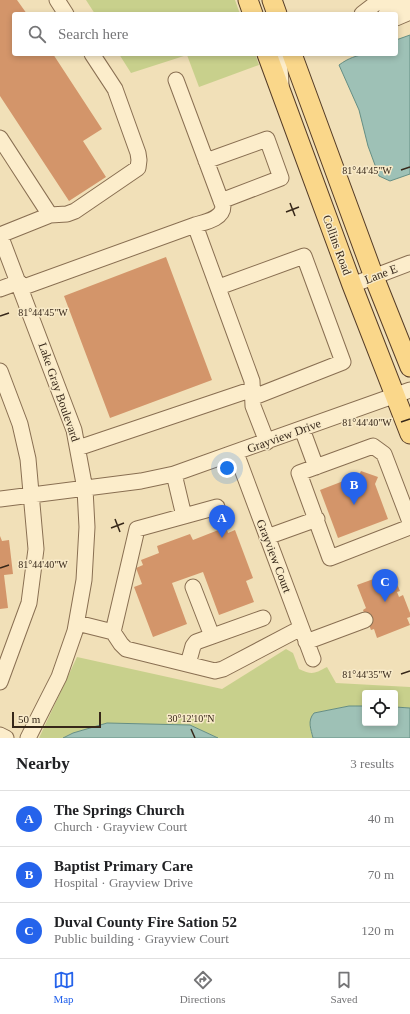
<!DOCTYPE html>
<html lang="en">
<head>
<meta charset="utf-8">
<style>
  :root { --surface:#fff; --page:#f2f2f2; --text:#202124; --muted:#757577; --line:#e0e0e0; --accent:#2563eb }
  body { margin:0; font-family:"Times New Roman",serif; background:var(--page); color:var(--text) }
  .controls { position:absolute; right:12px; bottom:12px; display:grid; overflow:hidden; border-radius:4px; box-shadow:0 2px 6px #0003 }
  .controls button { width:36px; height:36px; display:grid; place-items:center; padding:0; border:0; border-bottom:1px solid var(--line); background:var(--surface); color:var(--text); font:20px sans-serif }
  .scale { position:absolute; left:12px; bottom:10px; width:89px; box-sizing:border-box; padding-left:4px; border:2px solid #362719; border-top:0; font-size:11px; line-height:14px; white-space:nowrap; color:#362719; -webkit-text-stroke:3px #f8eac8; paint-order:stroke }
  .you { position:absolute; left:227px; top:468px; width:14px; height:14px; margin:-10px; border:3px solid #fff; border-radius:50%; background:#1a73e8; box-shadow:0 0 0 6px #1a73e833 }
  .badge { display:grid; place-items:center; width:26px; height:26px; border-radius:50%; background:var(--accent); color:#fff; font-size:13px; font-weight:700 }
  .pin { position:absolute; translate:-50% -33px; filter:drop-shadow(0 1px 2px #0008) }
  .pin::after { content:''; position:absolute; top:21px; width:14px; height:12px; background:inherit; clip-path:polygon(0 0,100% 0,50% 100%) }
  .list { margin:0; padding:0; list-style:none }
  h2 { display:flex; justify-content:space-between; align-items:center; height:52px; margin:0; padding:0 16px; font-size:17px }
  h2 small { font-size:13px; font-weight:400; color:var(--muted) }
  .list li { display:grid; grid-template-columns:26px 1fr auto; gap:12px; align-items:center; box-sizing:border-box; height:56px; padding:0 16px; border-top:1px solid var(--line) }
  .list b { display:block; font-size:15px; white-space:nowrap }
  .list p { margin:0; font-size:13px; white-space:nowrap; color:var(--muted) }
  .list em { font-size:13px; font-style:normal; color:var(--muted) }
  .icon { flex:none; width:22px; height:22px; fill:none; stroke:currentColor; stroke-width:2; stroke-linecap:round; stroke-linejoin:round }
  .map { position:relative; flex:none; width:410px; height:738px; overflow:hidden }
  .search { position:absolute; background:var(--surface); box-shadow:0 2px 6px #0003; left:12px; right:12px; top:12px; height:44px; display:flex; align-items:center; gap:10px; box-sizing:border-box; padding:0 14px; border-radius:4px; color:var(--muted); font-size:15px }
  .sheet { height:220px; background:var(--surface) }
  nav { display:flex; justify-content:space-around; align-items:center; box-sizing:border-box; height:56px; border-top:1px solid var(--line); background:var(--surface); font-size:11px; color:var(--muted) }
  nav a { display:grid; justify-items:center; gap:2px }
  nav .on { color:var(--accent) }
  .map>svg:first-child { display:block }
  .green { fill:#c8d08c }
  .water { fill:#9ec1b6; stroke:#658e84 }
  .building { fill:#d3956a }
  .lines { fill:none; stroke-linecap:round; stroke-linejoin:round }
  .minor-casing { stroke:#896f52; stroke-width:17 }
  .major-casing { stroke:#553c27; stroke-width:21 }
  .minor { stroke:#fcedcb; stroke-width:15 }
  .major { stroke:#fad78a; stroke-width:19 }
  .ticks { fill:none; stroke:#362719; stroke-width:1.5 }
  .labels { text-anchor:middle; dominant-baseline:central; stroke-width:3; stroke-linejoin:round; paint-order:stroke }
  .street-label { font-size:12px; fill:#362719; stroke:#f8eac8 }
  .ticks-label { font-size:10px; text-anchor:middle; fill:#362719; stroke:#f8eac8; stroke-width:3; stroke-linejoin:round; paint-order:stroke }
</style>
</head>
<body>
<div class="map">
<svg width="410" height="738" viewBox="0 0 410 738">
  <rect width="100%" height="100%" fill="#f1e0b8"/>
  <path class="green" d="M 86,0 L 235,0 L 240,14 L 95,14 Z
    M 119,54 L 255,54 L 259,65 L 199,87 L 187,55 L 131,73 Z
    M 286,649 L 293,653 L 299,669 C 312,675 314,674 327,667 L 336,683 L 410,687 L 410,708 L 395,707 L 395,693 L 365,693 L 365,706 L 349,706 L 314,713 C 307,721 311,729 313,738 L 218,738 L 190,725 L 107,723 L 73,733 L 63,738 L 39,738 L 77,657 L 222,689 Z"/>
  <path class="water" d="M 410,35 L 410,174 L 390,181 L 379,176 L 368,146 L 359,110 L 339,65 C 358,51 373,54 396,54 L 396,40 Z
    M 349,706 L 365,706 L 365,723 L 395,723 L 395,707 L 410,708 L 410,738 L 313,738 C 311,729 307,721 314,713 Z
    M 107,723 L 190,725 L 218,738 L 63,738 L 73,733 Z"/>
  <path class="building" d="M 0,0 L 17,0 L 27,14 L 14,14 L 14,54 L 53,54 L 102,129 L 83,141 L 106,177 L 69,201 L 0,96 Z
    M 166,257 L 212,380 L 110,418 L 64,296 Z
    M 361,471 L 378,477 L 375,484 L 388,519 L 338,538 L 320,490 L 359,475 Z
    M 226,527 L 228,533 L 235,530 L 253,578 L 246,581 L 254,602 L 219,615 L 203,572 L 172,583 L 187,624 L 153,637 L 134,587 L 142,584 L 136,568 L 143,565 L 141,560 L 159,553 L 157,546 L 190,534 L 193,540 Z
    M 0,536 L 2,541 L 9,540 L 13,574 L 4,575 L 8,608 L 0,609 Z
    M 390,573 L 395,585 L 397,584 L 400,591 L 397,592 L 399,597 L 403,595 L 410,613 L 410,617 L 407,618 L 410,625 L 377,638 L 374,629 L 371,630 L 363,610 L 366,608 L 357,585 Z"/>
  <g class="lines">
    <defs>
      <path id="minor" d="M 57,0 L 66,14
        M 362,14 L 380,0
        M 386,14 L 392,5 L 408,0
        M 396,18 L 410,12
        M 176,80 L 223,206 C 223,219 205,222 195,225
        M 281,85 L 280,67 L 283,54
        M 0,138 L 50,215
        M 206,161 L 267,139 L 281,178 L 221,201
        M 0,235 L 74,430 L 85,489 L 87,527 L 84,580 L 75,631 L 59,677 L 28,738
        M 0,235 L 50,215 L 67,214 L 75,211 L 138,168 L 139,160 L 138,153 L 115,89 L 92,54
        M 352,285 L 410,263
        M 219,287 L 304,256 L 343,362 L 254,397
        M 21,288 L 195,225 L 252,381 L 253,406 L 267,442
        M 0,289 L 19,282
        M 0,371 L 20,424 L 28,459 L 36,549 L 29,603 L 0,682
        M 302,429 L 316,467
        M 78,448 L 253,389
        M 236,453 L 313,659
        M 174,474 L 184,516
        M 0,499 L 141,481 L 174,474 L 410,390
        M 410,522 L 384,454 L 373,446 L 299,473 L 330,558 L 410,527
        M 267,537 L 317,519
        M 193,587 L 212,636
        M 77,623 L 113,632 L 121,644 L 126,649 L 215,671 L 223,669 L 301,628
        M 113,632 L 137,529 L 217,507
        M 306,642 L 365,620
        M 188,664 L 193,646 L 196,642 L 263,618
        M 0,735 L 6,738"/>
      <path id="major" d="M 248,0 L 253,14
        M 272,0 L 277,14
        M 267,54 L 352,285 L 410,434
        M 292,54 L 374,277 L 410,367"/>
    </defs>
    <use href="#minor" class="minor-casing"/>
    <use href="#major" class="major-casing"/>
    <use href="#minor" class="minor"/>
    <use href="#major" class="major"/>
  </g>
  <path class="ticks" d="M 401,170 L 410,167M 290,203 L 295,216M 286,212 L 299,207M 0,316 L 9,313M 401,422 L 410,419M 115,519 L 120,532M 111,528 L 124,523M 0,568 L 9,565M 401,674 L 410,671M 191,729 L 195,738"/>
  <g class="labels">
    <g class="street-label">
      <text transform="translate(337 245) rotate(70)">Collins Road</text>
      <text transform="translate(381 274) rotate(-21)">Lane E</text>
      <text transform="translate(59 392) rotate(71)">Lake Gray Boulevard</text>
      <text transform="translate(284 436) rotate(-20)">Grayview Drive</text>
      <text transform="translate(274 556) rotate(69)">Grayview Court</text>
    </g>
  </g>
  <g class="ticks-label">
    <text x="367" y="174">81°44'45"W</text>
    <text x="43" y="316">81°44'45"W</text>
    <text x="367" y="426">81°44'40"W</text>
    <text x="43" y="568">81°44'40"W</text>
    <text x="367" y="678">81°44'35"W</text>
    <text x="191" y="722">30°12'10"N</text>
  </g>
</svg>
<div class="controls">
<button><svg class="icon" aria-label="locate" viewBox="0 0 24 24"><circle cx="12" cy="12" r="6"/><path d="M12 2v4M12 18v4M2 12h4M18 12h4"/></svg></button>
</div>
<div class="scale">50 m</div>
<div class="you"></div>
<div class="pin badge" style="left:222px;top:538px">A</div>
<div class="pin badge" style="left:354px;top:505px">B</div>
<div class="pin badge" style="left:385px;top:602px">C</div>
<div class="search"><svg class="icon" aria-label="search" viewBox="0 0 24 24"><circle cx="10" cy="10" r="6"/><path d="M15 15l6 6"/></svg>Search here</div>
</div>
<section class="sheet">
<h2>Nearby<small>3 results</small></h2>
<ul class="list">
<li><span class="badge">A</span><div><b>The Springs Church</b><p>Church · Grayview Court</p></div><em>40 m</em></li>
<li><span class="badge">B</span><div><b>Baptist Primary Care</b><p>Hospital · Grayview Drive</p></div><em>70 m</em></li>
<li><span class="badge">C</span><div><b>Duval County Fire Sation 52</b><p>Public building · Grayview Court</p></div><em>120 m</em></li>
</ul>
</section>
<nav>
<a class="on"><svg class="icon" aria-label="map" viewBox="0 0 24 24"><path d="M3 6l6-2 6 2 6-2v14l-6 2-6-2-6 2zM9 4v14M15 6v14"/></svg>Map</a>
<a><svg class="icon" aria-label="directions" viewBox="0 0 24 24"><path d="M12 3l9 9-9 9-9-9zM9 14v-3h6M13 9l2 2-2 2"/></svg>Directions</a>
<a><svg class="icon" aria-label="saved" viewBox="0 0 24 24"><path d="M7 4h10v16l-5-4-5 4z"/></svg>Saved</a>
</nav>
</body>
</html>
